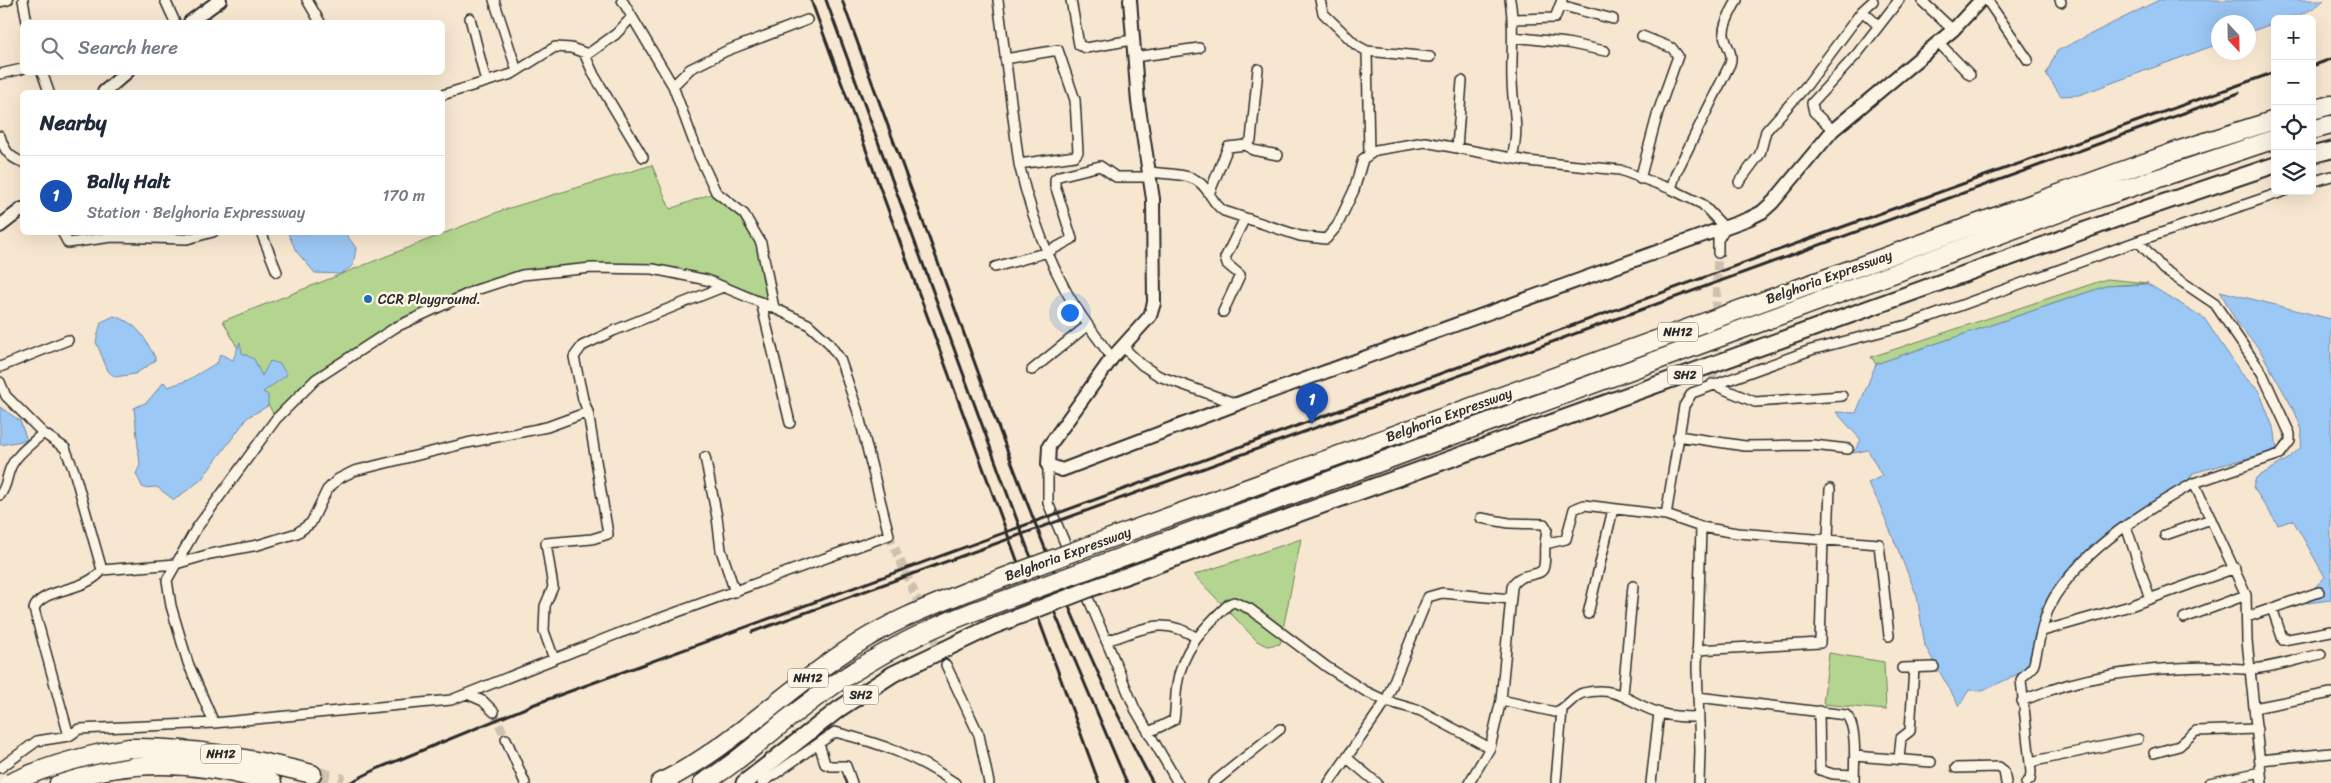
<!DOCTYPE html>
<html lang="en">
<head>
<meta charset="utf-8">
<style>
  :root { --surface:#fff; --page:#f2f2f3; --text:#1f2937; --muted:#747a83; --line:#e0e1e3; --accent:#1f6fb2 }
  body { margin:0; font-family:Sriracha,sans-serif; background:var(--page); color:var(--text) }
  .controls { position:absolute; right:15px; top:15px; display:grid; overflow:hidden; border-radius:8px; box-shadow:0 5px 20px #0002 }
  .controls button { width:45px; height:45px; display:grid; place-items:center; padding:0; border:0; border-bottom:1px solid var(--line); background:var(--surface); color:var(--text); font:25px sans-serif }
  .compass { position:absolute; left:2211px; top:15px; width:45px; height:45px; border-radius:50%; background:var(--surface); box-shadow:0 5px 20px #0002; rotate:158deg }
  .you { position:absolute; left:1069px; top:312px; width:18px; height:18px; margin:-12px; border:4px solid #fff; border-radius:50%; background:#1a73e8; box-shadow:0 0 0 8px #1a73e833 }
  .badge { display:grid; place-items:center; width:32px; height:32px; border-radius:50%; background:var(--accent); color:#fff; font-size:16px; font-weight:700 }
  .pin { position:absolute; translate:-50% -41px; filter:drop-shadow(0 1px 2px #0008) }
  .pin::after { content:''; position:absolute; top:26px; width:18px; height:15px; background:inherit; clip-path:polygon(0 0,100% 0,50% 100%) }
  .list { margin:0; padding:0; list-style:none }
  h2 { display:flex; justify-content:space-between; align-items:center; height:65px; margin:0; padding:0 20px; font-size:21px }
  h2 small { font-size:16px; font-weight:400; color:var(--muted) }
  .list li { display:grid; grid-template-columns:32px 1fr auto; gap:15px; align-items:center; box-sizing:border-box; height:80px; padding:0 20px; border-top:1px solid var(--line) }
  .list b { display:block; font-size:19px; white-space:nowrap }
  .list p { margin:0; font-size:16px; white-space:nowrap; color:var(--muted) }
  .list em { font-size:16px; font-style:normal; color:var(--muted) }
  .icon { flex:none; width:28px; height:28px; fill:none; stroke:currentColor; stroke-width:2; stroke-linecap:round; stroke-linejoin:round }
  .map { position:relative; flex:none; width:2331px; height:783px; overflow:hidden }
  .search { position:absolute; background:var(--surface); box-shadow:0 5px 20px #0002; left:20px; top:20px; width:425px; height:55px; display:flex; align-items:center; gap:12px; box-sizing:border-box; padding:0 18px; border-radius:8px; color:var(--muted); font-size:19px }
  .panel { position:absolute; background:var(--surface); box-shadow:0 5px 20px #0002; left:20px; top:90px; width:425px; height:145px; border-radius:8px }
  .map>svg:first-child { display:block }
  .green { fill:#b4d58f; stroke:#70805d }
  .water { fill:#9cc8f6; stroke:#6f89a5 }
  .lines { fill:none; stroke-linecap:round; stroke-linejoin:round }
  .street-tunnel { stroke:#cfc1af; stroke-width:9; stroke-dasharray:9 4.5; stroke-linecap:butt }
  .highway-tunnel { stroke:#cfc1af; stroke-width:18; stroke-dasharray:18 9; stroke-linecap:butt }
  .street-casing { stroke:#2b2b2b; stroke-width:12 }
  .secondary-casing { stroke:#2b2b2b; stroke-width:16 }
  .primary-casing { stroke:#2b2b2b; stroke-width:19 }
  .highway-casing { stroke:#2b2b2b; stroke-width:21 }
  .street { stroke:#fcf5e5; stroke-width:9 }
  .secondary { stroke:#fcf5e5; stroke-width:12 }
  .primary { stroke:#fcf5e5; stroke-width:15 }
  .highway { stroke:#fcf5e5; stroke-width:18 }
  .rail { stroke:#2b2b2b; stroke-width:3 }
  .primary-bridge-casing { stroke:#2b2b2b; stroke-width:19; stroke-linecap:butt }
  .highway-bridge-casing { stroke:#2b2b2b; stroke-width:21; stroke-linecap:butt }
  .primary-bridge { stroke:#fcf5e5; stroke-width:15 }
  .highway-bridge { stroke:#fcf5e5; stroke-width:18 }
  .poi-dot { fill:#1f6fb2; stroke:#fcf5e5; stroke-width:2 }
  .labels { text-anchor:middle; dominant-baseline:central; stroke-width:5; stroke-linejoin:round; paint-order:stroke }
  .shield { fill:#fcf5e5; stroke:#6a6863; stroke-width:1 }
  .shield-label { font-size:12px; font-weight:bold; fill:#2b2b2b }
  .street-label { font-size:14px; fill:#2b2b2b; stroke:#fcf5e5 }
  .poi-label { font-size:14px; fill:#2b2b2b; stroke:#fcf5e5; text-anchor:start }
</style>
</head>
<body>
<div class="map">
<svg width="2331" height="783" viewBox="0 0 2331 783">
  <rect width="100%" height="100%" fill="#f8e7d0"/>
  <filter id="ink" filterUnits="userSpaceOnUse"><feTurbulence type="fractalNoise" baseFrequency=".02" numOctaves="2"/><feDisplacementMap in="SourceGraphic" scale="10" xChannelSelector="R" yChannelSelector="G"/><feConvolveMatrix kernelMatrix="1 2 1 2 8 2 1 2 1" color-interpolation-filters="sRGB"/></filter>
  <g filter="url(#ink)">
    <path class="green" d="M 652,165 L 670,209 L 716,192 L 744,214 L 761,243 L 774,308 L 707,280 L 653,269 L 522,275 L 396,327 L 316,379 L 276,419 L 223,321 L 503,210 Z
      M 2107,279 L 2148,283 L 2106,286 L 1876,364 L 1871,357 Z
      M 1301,539 L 1280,644 L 1267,646 L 1257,641 L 1194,575 Z
      M 1829,653 L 1884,662 L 1886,710 L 1823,704 Z"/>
    <path class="water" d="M 2159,0 L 2324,0 C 2312,12 2291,19 2275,19 L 2275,23 L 2249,32 L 2248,22 L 2218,22 L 2218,44 L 2079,95 L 2061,96 L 2046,74 L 2057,51 Z
      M 288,233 L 345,233 L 356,248 L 353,266 L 340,274 L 315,273 L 296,251 Z
      M 2148,284 L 2204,318 L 2241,373 L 2259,391 L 2275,432 L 2277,450 L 2193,473 L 2187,482 L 2087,553 L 2041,608 L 2032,667 L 1983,691 L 1969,690 L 1959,706 L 1925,646 L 1917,596 L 1878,501 L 1868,483 L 1882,476 L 1868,450 L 1853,453 L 1861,440 L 1836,412 L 1856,413 L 1876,364 L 2106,286 Z
      M 2220,291 L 2331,319 L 2331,600 L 2308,603 L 2292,596 L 2313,589 L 2325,577 L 2293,520 L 2278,525 L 2253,487 L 2256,478 L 2288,459 L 2301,447 L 2302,430 L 2295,412 L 2260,350 L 2237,323 Z
      M 114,316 C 139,324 143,336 155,357 L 155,361 L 135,374 L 115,377 L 108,371 L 96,342 L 101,322 Z
      M 240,342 L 242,353 L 254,359 L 262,376 L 270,361 L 280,364 L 287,375 L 263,392 L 268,395 L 268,406 L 248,417 L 201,480 L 174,500 L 157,487 L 143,488 L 136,474 L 140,465 L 134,408 L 147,402 L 164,382 L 168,387 L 188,380 L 218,362 L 220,354 L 233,360 Z
      M 0,407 L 20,421 L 27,440 L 0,445 Z"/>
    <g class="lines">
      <path class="street-tunnel" d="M 1713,378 L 1718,253
        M 889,535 L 946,665
        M 494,712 L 506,739"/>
      <path class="highway-tunnel" d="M 312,774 L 343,783"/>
      <defs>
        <path id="street" d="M 23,0 L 27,22
          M 165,0 L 175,22
          M 307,0 L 320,22
          M 494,0 L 517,71
          M 998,0 L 1019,164 C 1029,208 1045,252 1066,291 C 1079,315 1097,337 1112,358
          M 1071,0 L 1079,45 L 1086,48 L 1132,40
          M 1320,0 L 1323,13 L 1356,45 L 1367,51 L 1430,57
          M 1510,0 C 1515,27 1511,54 1512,81 C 1513,113 1520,125 1512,158
          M 1987,0 L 2028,60
          M 2060,0 L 2061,2
          M 0,2 L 8,0
          M 1923,2 L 1953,30
          M 1560,5 L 1613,19
          M 1862,11 L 1878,25
          M 470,18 L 486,82
          M 1513,19 L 1555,18 L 1562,0
          M 1513,37 L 1567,43 L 1605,51
          M 1938,42 L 1970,75
          M 1367,51 L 1369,155
          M 584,53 L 594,75 L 643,157
          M 1134,57 L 1199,48
          M 1005,59 L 1058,50 L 1075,100 L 1078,152 L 1075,156 L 1019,164
          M 42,72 L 49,92
          M 0,74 L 22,69
          M 673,86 L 690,69 L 726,51 L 807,20
          M 442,95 L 512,74 L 555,47 L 571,48 L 588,54 L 616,34 L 631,18
          M 1833,130 L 1814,112 L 1812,103 L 1857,54 L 1899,0
          M 0,136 C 4,150 9,157 22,162
          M 1246,145 L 1253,150 L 1278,155
          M 1457,148 L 1462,81
          M 1149,172 C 1163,174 1187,173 1199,182 C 1210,190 1212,204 1224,211 L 1300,236 L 1326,239 L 1337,226 L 1354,190 L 1363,159 L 1376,150 L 1425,142 L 1527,161 L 1620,170 L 1671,189 L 1702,204 L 1725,228 L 1718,240 L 1718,253
          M 1640,179 L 1658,112 L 1678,56 L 1672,48 L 1642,36
          M 1739,182 L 1760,154 L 1766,131 L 1807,85 L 1862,11 L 1873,1
          M 2312,182 L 2331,176
          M 1671,189 L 1676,173 L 1730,64 C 1734,51 1725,46 1724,34 C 1723,23 1733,9 1737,0
          M 1209,194 L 1228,147 L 1246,145 L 1251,140 L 1258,69
          M 62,232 L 68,243 L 112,237 L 187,239 L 213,232
          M 261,232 L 277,272
          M 2138,241 L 2163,269 L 2215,304 L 2262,373 L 2290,434 L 2290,441 L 2280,454 L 2194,483 L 2246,595 L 2247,641 L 2262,783
          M 995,267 L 1048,252 L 1072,239 L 1055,185 L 1055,179 L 1059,176 L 1100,166 L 1116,177 L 1150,177
          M 761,302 L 790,423
          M 1223,312 L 1240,275 L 1227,264 L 1225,258 L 1245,218
          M 1123,347 L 1142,365 L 1159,376 L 1237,404
          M 0,367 L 68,340
          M 1032,370 L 1088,325
          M 0,382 L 6,396 L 43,433 L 65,448 L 74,471 L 102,570 C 87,592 40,588 34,609 L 69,736
          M 1712,384 L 1755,402 L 1842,396
          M 1678,436 L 1745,446 L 1813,445 L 1848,449
          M 705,457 L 717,517 L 721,550 L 735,592
          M 1048,465 L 1048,503 L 1135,709 L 1178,783
          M 0,495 C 7,486 6,479 10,469 C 15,455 33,443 43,433
          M 1666,515 L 1684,406 L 1692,393 L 1811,350 L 1907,325 L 2138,241 L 2285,191
          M 1481,518 L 1509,523 L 1544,524 L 1547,529 L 1545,544
          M 2126,526 L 2150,599
          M 1701,527 L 1737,533 L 1879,544 L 1889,636
          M 2165,535 L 2211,519
          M 1828,539 L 1830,489
          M 102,570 L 176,564 L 210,554 L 258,545 L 297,533 L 311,523 L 327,490 L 338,479 L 354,471 L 467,443 L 547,427 L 588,412
          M 2272,608 L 2283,640 L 2331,631
          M 1588,614 L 1613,509
          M 2247,617 L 2319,592
          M 2184,618 L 2246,595
          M 2043,631 L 2130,606 L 2235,568
          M 1106,641 C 1142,630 1163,615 1197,638
          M 1697,650 L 1820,643 L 1823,539
          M 554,659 L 544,631 L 545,606 L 553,587 L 546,543 L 592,539 L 608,534 L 588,412 L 583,399 L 574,357 L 582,346 L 613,331 L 723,287
          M 946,665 L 979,735 L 989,783
          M 1902,668 L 1934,667
          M 467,694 L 483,701 L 494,712
          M 1623,694 L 1633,586
          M 1698,697 L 1846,715 C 1858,726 1854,767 1854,783
          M 1501,700 L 1512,587 C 1518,571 1538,578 1543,569 C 1546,563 1544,551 1545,544 L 1566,539 L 1574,509 L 1584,505 L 1666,515 L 1701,527 L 1697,668 L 1700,750 L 1699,783
          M 2022,701 C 2080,675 2145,668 2208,667 C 2222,666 2236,670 2250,669 C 2273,668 2298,659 2321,654
          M 2254,708 L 2331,693
          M 1819,711 L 1820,770 L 1833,774 L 1854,775
          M 214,723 L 188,663 L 171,606 L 167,580 L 196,529 L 276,419 L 316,379 L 396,327 L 476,290 L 522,275 L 592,268 L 653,269 L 707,280 L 774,308
          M 1149,732 L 1174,720 C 1176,709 1175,697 1177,685 C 1182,650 1204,627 1229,604 L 1234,602 L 1250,609 L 1327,667 L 1365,691 L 1386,701 L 1421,711 L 1490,748 L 1501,700 L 1555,712 C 1567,709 1572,696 1583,693 C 1621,685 1629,704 1660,713 C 1673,717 1685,717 1698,717
          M 506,739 L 525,783
          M 819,743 L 825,764 L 831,766 L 846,766 L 852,783
          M 2154,753 L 2179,746 L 2196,731 L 2257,729
          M 1855,756 L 1931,762
          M 1347,758 L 1377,783
          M 1899,759 L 1901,738 L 1910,731 L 1914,668
          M 2260,760 L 2331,753
          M 2030,762 L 2138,739
          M 0,768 L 37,741 L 69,736 L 79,729 L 214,723 L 451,700 L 617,634 L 889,535 L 858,412 L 840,359 L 828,342 L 808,324 L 774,308 L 761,243 L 744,214 L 716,192 L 699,156 L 673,86 L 622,0
          M 1956,768 L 1999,767 L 2004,771 L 2006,783
          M 1556,781 L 1562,710
          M 762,783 L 835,732 C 882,744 914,755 955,783
          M 1213,783 L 1280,729
          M 1329,783 L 1386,701 L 1428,597 L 1442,593 L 1511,599
          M 1469,783 L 1490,748
          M 1651,783 L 1659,713
          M 2026,783 L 2030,780 L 2031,772 L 2021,680 C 2024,673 2030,672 2033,666 C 2035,663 2035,658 2036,655 C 2040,636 2045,612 2055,596 C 2088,546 2143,512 2194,483
          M 2209,783 L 2261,772"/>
        <path id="secondary" d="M 1130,0 L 1138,102 L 1153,199 L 1154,303 L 1150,316 L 1112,358 L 1049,446 L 1048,465 L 1062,470 L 1253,398 L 1748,219 L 1762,212 L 1773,202 L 1833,130 L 1953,30 L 1981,0
          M 190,22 L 220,0
          M 104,92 L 127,72
          M 0,226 L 22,209"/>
        <path id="primary" d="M 2312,155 L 2331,150
          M 1095,587 L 2147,208 L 2275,165
          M 744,783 L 839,709 L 893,674 L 991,627"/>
        <path id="highway" d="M 2312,110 L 2331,105
          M 2312,130 L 2331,125
          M 1083,548 L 2180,150 L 2275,120
          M 1089,569 L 2099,198 L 2275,139
          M 129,748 C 196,747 247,758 312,774
          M 59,783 C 129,757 201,761 272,783
          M 660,783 C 730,749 786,689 852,647 C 888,623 928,607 968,591
          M 703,783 C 736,764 764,737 794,714 C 850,670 908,636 975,611"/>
      </defs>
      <use href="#street" class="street-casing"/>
      <use href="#secondary" class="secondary-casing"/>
      <use href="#primary" class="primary-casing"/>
      <use href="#highway" class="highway-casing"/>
      <use href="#street" class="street"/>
      <use href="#secondary" class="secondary"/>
      <use href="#primary" class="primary"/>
      <use href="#highway" class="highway"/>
      <path class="rail" d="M 811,0 L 1099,783
        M 826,0 L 1028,550 L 1127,783
        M 842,0 C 890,134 939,268 989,402 C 1037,531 1087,662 1153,783
        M 2312,66 L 2331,59
        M 752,632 L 2239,93
        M 349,783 L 379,768 L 535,704 L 1820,235 L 2275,72"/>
      <defs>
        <path id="primary-bridge" d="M 991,627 L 1095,587"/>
        <path id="highway-bridge" d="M 968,591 L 1083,548
          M 975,611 L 1089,569
          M 10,783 C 49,765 86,755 129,748"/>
      </defs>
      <use href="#primary-bridge" class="primary-bridge-casing"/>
      <use href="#highway-bridge" class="highway-bridge-casing"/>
      <use href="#primary-bridge" class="primary-bridge"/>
      <use href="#highway-bridge" class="highway-bridge"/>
    </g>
  </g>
  <circle class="poi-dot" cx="368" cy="299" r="5"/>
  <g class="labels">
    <g class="shield">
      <rect x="1658" y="322.5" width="40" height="19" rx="4"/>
      <rect x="1667.5" y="365.5" width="35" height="19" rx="4"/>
      <rect x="788" y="668.5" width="40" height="19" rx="4"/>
      <rect x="843.5" y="685.5" width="35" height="19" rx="4"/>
      <rect x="201" y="744.5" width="40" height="19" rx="4"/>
    </g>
    <g class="shield-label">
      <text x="1678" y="332">NH12</text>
      <text x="1685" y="375">SH2</text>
      <text x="808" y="678">NH12</text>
      <text x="861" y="695">SH2</text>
      <text x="221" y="754">NH12</text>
    </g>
    <g class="street-label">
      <text transform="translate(1829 277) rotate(-20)">Belghoria Expressway</text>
      <text transform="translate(1449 415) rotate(-20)">Belghoria Expressway</text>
      <text transform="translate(1068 554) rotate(-20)">Belghoria Expressway</text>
    </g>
    <g class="poi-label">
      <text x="378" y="299">CCR Playground.</text>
    </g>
  </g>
</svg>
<div class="controls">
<button>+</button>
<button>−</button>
<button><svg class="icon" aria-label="locate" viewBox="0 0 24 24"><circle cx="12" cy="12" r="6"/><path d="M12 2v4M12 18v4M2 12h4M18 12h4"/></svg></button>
<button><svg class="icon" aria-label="layers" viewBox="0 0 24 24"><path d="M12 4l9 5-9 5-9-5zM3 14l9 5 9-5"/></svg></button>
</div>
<svg class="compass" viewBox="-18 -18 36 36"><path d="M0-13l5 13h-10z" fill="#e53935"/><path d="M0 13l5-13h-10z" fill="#747a83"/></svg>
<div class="you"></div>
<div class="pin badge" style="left:1312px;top:424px;background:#1a4fb4">1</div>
<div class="search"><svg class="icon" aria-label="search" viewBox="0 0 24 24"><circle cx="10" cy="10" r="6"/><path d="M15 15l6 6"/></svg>Search here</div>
<section class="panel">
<h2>Nearby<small></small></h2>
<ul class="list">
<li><span class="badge" style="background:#1a4fb4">1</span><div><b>Bally Halt</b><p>Station · Belghoria Expressway</p></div><em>170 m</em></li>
</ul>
</section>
</div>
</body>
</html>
